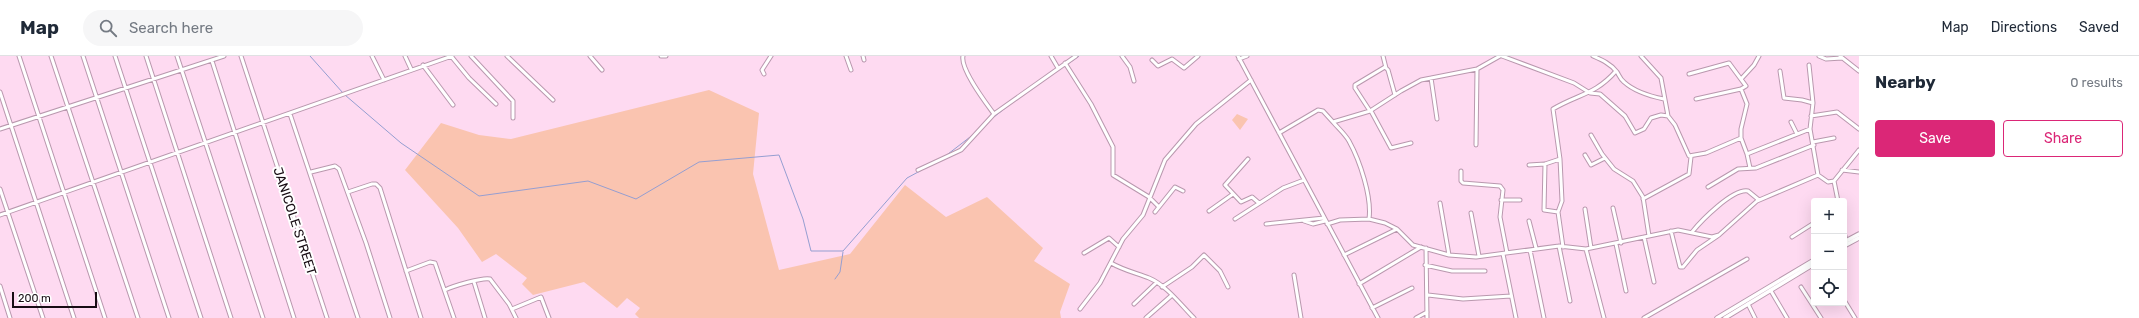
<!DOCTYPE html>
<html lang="en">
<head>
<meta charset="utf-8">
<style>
  :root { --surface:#fff; --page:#f6f6f7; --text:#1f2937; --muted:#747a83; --line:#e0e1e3; --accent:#db2777 }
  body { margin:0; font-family:Rubik,sans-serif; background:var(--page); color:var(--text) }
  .controls { position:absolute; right:12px; bottom:12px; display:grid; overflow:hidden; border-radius:4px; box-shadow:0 4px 16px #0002 }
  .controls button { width:36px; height:36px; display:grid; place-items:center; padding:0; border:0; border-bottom:1px solid var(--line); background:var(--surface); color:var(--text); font:20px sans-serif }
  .scale { position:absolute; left:12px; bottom:10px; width:85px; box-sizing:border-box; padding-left:4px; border:2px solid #170c13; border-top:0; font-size:11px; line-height:14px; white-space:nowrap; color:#170c13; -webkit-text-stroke:3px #fff; paint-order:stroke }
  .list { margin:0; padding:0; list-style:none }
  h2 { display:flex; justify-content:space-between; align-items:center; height:52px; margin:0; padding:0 16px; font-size:17px }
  h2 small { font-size:13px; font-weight:400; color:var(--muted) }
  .actions { display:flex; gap:8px; padding:12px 16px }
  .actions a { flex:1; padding:9px 0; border:1px solid var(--accent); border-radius:4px; text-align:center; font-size:14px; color:var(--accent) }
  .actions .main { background:var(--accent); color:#fff }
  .icon { flex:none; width:22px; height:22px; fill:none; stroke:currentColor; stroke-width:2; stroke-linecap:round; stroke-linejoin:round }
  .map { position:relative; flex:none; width:1859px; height:262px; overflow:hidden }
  header { display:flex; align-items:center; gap:24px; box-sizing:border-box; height:56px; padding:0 20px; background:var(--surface); border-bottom:1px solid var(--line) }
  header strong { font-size:19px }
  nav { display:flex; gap:22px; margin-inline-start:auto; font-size:14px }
  .search { width:280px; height:36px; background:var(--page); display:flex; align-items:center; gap:10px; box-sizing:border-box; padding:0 14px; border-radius:22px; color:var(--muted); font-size:15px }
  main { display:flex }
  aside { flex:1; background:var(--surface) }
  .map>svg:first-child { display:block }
  .green { fill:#fac4b0 }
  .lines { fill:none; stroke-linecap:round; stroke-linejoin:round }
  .stream { stroke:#959ed1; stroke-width:1 }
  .minor-casing { stroke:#b998ae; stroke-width:5 }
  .major-casing { stroke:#b998ae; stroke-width:5.5 }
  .minor { stroke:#fff; stroke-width:3 }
  .major { stroke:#fff; stroke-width:3.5 }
  .labels { text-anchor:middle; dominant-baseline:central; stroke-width:4; stroke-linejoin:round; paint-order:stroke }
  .street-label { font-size:13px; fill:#170c13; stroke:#fff }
</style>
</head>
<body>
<header>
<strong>Map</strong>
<div class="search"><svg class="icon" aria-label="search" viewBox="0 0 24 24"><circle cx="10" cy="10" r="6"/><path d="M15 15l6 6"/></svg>Search here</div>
<nav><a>Map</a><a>Directions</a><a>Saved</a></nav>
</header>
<main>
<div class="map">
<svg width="1859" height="262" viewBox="0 0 1859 262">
  <rect width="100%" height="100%" fill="#fedaf1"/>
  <path class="green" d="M 709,34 L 759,57 L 753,118 L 779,214 L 850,198 L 905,129 L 946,161 L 987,141 L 1043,192 L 1034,205 L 1070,228 L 1060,256 L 1061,262 L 639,262 L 635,258 L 640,252 L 627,242 L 617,252 L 584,226 L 533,239 L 522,228 L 527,222 L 496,198 L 482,206 L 458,172 L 405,114 L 441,67 L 479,79 L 511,83 Z
    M 1237,58 L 1248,63 L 1240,74 L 1232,64 Z"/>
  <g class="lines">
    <path class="stream" d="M 310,0 L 343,37
      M 1068,8 L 1079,0
      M 345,39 L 401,87 L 479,140 L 588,125 L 636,143 L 699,106 L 779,99 L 803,163 L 811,195 L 843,195 L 907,122 L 920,115
      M 990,64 L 1008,50
      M 948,98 L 974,78
      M 835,223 L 840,216 L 843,196"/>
    <defs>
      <path id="minor" d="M 19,0 L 105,262
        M 51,0 L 138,262
        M 83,0 L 169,262
        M 115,0 L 201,262
        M 146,0 L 231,262
        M 177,0 L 263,262
        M 241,0 L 327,262
        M 372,0 L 384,24
        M 405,0 L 411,13
        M 451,0 L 469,22 L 496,48
        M 471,0 L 513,45 L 513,62
        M 507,0 L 553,44
        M 590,0 L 602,14
        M 661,0 L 666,0
        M 846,0 L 851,14
        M 863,0 L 864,4
        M 963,0 C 960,13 986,47 994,58
        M 1051,0 L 1058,12
        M 1122,0 L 1130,11 L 1134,25
        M 1238,0 L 1378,262
        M 1383,0 L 1386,12
        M 1502,0 L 1574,27 L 1590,37 L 1600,38 L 1625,60 L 1635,77 L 1644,73 L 1651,62 L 1661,59 L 1668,60
        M 1593,0 C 1602,4 1611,8 1617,16 C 1619,19 1620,23 1624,26 C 1635,36 1649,40 1664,43
        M 1641,0 L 1661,22 L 1668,60 L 1675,69 L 1689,100 L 1706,97 L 1741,82
        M 1819,0 L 1826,3 L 1842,2
        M 1840,0 L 1859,15
        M 1239,3 L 1247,0
        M 1152,4 L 1158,10 L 1172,3 L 1184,12 L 1198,0
        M 212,5 L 294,262
        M 1065,7 L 1091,48 L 1113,91 L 1113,119 L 1149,141 L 1158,150
        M 423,9 L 453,49
        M 1809,9 L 1813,47
        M 1780,15 L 1784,42 L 1802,44 L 1813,47 L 1810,73 L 1818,119
        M 764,18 L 762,14 L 771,0
        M 1689,18 L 1729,7 L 1746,30 L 1741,33 L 1696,43
        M 1431,22 L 1437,63
        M 1742,22 L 1754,9 L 1759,0
        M 1741,33 L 1747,48 L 1741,73 L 1741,82 L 1747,98 L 1750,112
        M 0,36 L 74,262
        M 1370,55 L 1355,32 L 1355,29 L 1385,11 L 1388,14 L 1395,39
        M 1371,55 L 1391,92 L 1411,87
        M 290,58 L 358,262
        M 1811,60 L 1837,56 L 1859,73
        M 1333,66 C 1338,72 1345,78 1349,85 C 1360,105 1372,141 1369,163
        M 1791,66 L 1797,78
        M 0,73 L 224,0
        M 1279,77 L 1318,54 L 1323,55 L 1333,66 L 1370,55 L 1401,35 L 1421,24 L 1477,13 L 1500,0
        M 1591,79 L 1602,98 L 1614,113 L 1633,125 L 1643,141 L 1649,180
        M 1813,86 L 1834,82
        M 1476,89 L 1477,13
        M 1747,98 L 1810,73
        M 1585,99 L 1591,109 L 1605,102
        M 1248,103 L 1225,129 L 1241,146 L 1252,141 L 1259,147
        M 1545,108 L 1544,154 L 1558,156 L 1563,191
        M 1529,109 L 1545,108 L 1560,103 L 1553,53 C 1578,38 1595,39 1616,15
        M 918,114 L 961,94 L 994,58 L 1076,0
        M 1842,114 L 1859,116
        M 1461,115 L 1461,125 L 1463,127 L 1500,130 L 1503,134 L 1500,161 L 1507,197
        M 311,116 L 335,110 L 339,113 L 366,187 L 390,262
        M 1708,131 L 1738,113 L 1756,112 L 1814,89
        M 0,133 L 43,262
        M 348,136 L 372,128 L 376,128 L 380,132 L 421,262
        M 1643,143 L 1689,118 L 1691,101
        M 1501,144 L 1520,144
        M 1838,145 L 1834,125 L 1859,94
        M 1440,147 L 1449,199
        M 1613,152 L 1621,187
        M 1585,153 L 1591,192
        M 1209,155 L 1233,138
        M 1155,156 L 1175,131 L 1183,135
        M 1558,156 L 1562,145 L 1560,103
        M 1471,157 L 1479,200
        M 0,159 L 452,0
        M 1235,163 L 1283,132 L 1304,124
        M 1304,165 L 1313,168 L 1325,165
        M 1529,165 L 1536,192
        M 1266,168 L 1324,162
        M 1327,168 L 1340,164 L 1369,163 L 1385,167 L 1397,173 L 1413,189 L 1449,199 L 1476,201 L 1559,190 L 1586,193 L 1678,174 L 1712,181 L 1719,179
        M 1671,175 L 1680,211 L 1683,211 L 1697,194 L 1719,179 L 1757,145 L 1818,119 L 1828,126 L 1834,125
        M 1692,176 C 1701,165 1733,132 1748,135 L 1759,144
        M 1844,177 L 1847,187
        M 1644,181 L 1654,226
        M 1792,181 L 1814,167
        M 1616,188 L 1626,235
        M 1559,190 L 1570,245
        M 1426,192 L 1427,262
        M 1586,193 L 1604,262
        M 1530,194 L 1544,262
        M 1084,197 L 1109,182 L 1119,191
        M 1503,198 L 1516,262
        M 1344,199 L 1397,173
        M 1111,207 C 1123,214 1136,217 1149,222 C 1166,229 1181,249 1194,262
        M 1425,209 L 1452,215 L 1485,215
        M 406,215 L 430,206 L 435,207 L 454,262
        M 1294,219 L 1301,262
        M 474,226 L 485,262
        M 1359,228 L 1421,191
        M 0,230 L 10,262
        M 1162,231 L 1192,211 L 1204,199 L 1220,215 L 1228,231
        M 1801,231 L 1821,262
        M 445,234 C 453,230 483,221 490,223 L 509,248 L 516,262
        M 1771,235 L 1787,262
        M 1428,239 L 1463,243 L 1511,240
        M 1844,244 L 1855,262
        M 1134,248 L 1156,227
        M 1748,248 L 1755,262
        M 1372,252 L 1412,232
        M 512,253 L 541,241 L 549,262
        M 1080,253 L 1100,227 L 1123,183 L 1143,159 L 1165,104 L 1196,68 L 1251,24
        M 1146,262 L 1171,240
        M 1416,262 L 1427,256
        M 1644,262 L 1747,203"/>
      <path id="major" d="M 1844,186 L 1859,178
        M 1844,190 L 1859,182
        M 1717,262 L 1814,204
        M 1725,262 L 1814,208"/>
    </defs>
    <use href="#minor" class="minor-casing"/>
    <use href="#major" class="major-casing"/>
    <use href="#minor" class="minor"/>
    <use href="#major" class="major"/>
  </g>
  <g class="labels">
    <g class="street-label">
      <text transform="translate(295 165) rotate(72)">JANICOLE STREET</text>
    </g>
  </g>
</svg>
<div class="controls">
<button>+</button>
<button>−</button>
<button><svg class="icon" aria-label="locate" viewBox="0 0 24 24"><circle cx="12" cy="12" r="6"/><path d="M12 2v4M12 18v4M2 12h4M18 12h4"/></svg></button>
</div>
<div class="scale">200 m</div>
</div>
<aside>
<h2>Nearby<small>0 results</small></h2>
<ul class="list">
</ul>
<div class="actions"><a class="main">Save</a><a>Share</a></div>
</aside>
</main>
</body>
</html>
